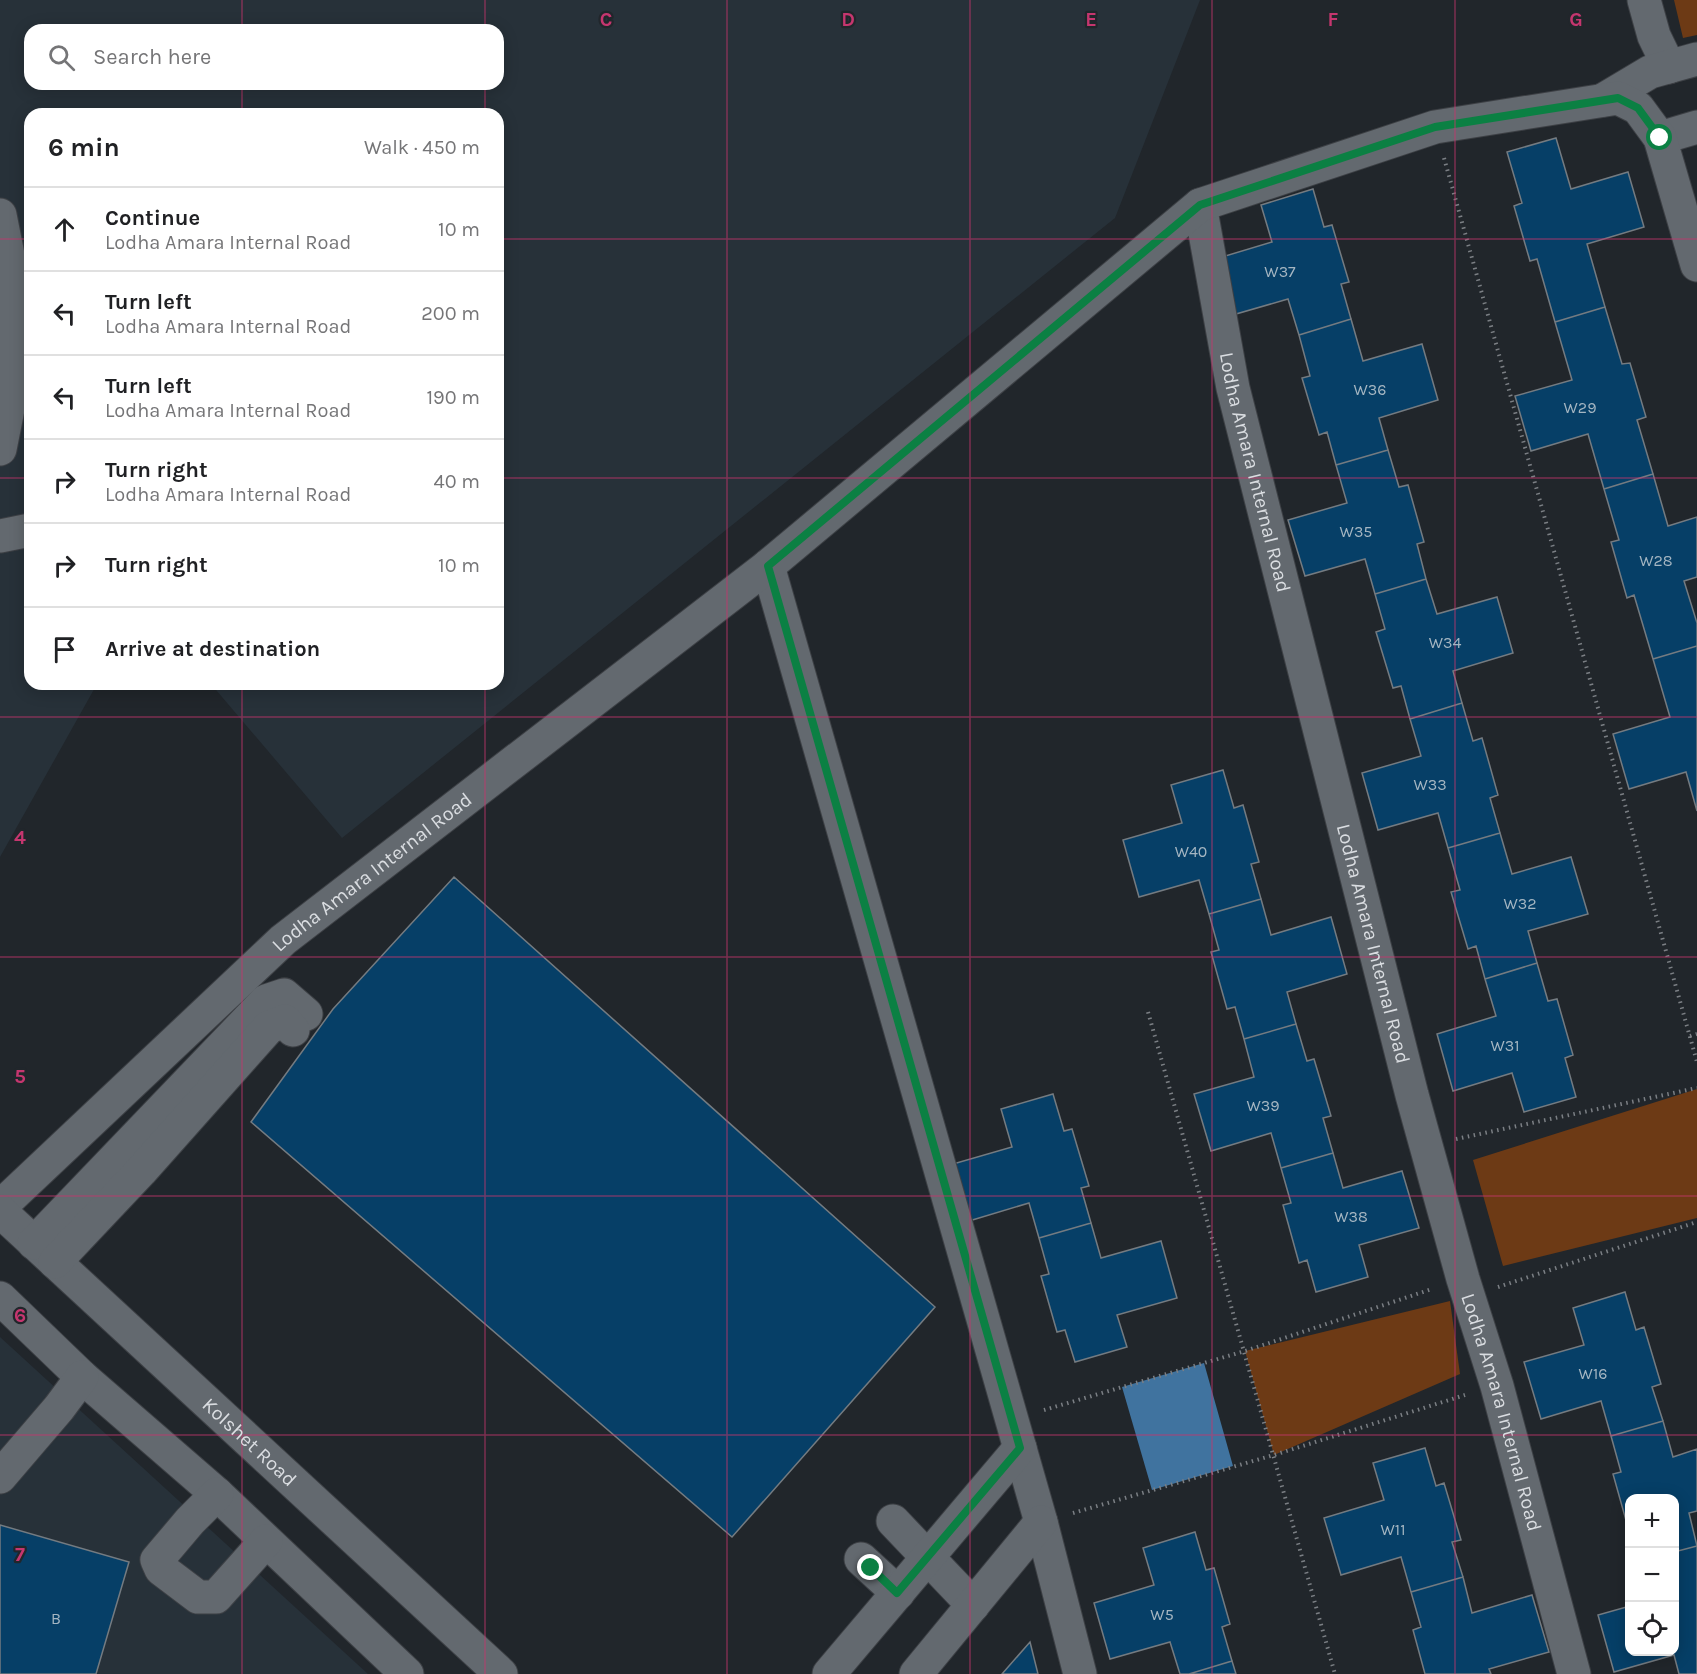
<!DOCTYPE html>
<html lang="en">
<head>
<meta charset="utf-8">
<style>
  :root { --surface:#fff; --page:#f6f6f6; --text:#202124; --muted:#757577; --line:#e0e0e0 }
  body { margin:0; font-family:Karla,sans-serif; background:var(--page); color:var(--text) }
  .controls { position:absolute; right:18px; bottom:18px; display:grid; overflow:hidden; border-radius:12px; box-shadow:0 3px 15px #0003 }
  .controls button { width:54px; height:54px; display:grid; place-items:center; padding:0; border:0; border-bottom:2px solid var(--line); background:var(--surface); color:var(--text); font:30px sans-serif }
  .stop { position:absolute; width:18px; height:18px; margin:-14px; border:4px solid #0b8043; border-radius:50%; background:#fff }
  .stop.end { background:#0b8043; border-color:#fff; box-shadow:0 2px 6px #0008 }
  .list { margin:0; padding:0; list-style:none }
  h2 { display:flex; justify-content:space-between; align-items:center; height:78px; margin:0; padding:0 24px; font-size:26px }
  h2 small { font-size:20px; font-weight:400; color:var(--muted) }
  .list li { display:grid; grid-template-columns:39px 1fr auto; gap:18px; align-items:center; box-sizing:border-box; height:84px; padding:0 24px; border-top:2px solid var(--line) }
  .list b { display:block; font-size:22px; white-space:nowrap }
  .list p { margin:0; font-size:20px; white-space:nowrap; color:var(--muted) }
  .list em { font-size:20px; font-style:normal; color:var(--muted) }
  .icon { flex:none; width:33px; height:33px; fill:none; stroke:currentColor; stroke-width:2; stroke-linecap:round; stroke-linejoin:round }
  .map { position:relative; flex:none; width:1697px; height:1674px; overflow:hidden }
  .search { position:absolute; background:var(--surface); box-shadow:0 3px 15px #0003; left:24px; top:24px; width:480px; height:66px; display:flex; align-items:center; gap:15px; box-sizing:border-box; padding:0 21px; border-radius:18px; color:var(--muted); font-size:22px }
  .panel { position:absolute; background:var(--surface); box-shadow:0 3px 15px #0003; left:24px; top:108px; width:480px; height:582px; border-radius:18px }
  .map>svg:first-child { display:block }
  .built { fill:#273139; fill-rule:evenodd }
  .green { fill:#6d3a15 }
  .water { fill:#40739f }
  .building { fill:#063f67; stroke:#747b81; stroke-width:1.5 }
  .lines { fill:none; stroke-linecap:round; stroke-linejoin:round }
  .minor-casing { stroke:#3d4045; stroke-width:35 }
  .path { stroke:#7b7f84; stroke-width:4; stroke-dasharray:1.5 4.5; stroke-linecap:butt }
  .minor { stroke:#63696f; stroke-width:33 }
  .route { stroke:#0b8043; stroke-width:8 }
  .grid { fill:none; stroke:#c6366f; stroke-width:1.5; stroke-opacity:0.55 }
  .labels { text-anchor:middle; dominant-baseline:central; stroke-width:4.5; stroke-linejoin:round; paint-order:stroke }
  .number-label { font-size:16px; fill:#a5b6c2 }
  .street-label { font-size:20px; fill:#dadde1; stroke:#21262b }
  .grid-label { font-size:20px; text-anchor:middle; font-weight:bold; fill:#c6366f; stroke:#21262b; stroke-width:4.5; stroke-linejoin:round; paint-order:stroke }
</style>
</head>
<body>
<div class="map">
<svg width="1697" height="1674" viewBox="0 0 1697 1674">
  <rect width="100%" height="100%" fill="#21262b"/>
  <path class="built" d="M 0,0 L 1200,0 L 1115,218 L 342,838 L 211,684 L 498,684 L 498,114 L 30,114 L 30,684 L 97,684 L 0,857 ZM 30,30 L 498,30 L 498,84 L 30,84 Z
    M 0,1337 L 368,1674 L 0,1674 Z"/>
  <path class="green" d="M 1674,0 L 1697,0 L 1697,35 L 1683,38 Z
    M 1697,1089 L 1697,1218 L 1503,1266 L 1473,1160 Z
    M 1450,1301 L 1460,1374 L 1274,1455 L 1245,1351 Z"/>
  <path class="water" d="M 1204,1363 L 1233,1466 L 1152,1490 L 1122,1387 Z"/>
  <path class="building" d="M 1556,138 L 1571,189 L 1628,172 L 1644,227 L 1587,244 L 1605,307 L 1555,322 L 1537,259 L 1530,261 L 1514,206 L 1522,203 L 1507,152 Z
    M 1313,189 L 1324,227 L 1332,225 L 1349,282 L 1341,284 L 1351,319 L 1299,335 L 1288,299 L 1229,316 L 1212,260 L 1272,242 L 1261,205 Z
    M 1605,307 L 1622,364 L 1630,363 L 1646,417 L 1637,420 L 1653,474 L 1604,489 L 1588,434 L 1531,451 L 1515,396 L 1572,380 L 1555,322 Z
    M 1351,319 L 1363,361 L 1422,344 L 1438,400 L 1379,418 L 1388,450 L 1336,465 L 1327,432 L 1319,435 L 1302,378 L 1310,376 L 1299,335 Z
    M 1388,450 L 1399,487 L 1408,485 L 1424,542 L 1417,544 L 1426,579 L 1375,594 L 1365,559 L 1305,576 L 1288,520 L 1347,503 L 1336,465 Z
    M 1653,474 L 1668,526 L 1697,517 L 1697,577 L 1684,581 L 1697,623 L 1697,646 L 1653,659 L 1634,595 L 1627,598 L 1611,542 L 1619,540 L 1604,489 Z
    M 1426,579 L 1437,614 L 1497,597 L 1513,653 L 1453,671 L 1462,703 L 1410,719 L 1401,686 L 1393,688 L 1376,632 L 1385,629 L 1375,594 Z
    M 1697,646 L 1697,811 L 1686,772 L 1629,789 L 1613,734 L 1670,717 L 1653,659 Z
    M 1462,703 L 1473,741 L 1482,738 L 1498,795 L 1490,798 L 1500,833 L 1448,848 L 1438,813 L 1378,830 L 1362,773 L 1421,756 L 1410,719 Z
    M 1223,770 L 1234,808 L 1243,805 L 1259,862 L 1251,864 L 1261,899 L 1209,914 L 1199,880 L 1139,897 L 1123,840 L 1182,823 L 1171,785 Z
    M 1500,833 L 1512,874 L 1571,857 L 1588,914 L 1528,931 L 1537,963 L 1485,979 L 1476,946 L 1468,949 L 1451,892 L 1460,890 L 1448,848 Z
    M 454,877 L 935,1307 L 732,1537 L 251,1122 L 333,1009 Z
    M 1261,899 L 1271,935 L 1331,917 L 1347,974 L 1287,992 L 1296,1024 L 1244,1039 L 1235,1007 L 1227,1009 L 1211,952 L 1219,950 L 1209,914 Z
    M 1537,963 L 1548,1001 L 1557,999 L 1573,1055 L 1565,1058 L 1576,1097 L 1524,1112 L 1512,1073 L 1453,1091 L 1437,1034 L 1496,1016 L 1485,979 Z
    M 1296,1024 L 1307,1061 L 1314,1059 L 1331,1116 L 1323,1118 L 1333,1153 L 1281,1168 L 1271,1133 L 1211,1151 L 1194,1094 L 1254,1077 L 1244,1039 Z
    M 1053,1094 L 1064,1131 L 1072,1129 L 1089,1186 L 1081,1188 L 1091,1223 L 1039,1238 L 1029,1203 L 969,1221 L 953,1164 L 1012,1147 L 1001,1109 Z
    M 1333,1153 L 1343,1188 L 1402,1171 L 1419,1228 L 1359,1245 L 1368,1277 L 1316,1292 L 1307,1260 L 1299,1263 L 1283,1205 L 1291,1203 L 1281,1168 Z
    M 1091,1223 L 1101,1258 L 1161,1241 L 1177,1298 L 1117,1315 L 1127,1347 L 1075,1362 L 1065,1330 L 1057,1332 L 1041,1276 L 1049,1274 L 1039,1238 Z
    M 1625,1292 L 1636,1330 L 1644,1327 L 1661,1384 L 1652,1387 L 1663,1421 L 1611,1436 L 1601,1401 L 1541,1419 L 1524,1362 L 1584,1345 L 1573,1308 Z
    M 1663,1421 L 1673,1457 L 1697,1449 L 1697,1511 L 1689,1513 L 1697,1546 L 1674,1552 L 1674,1498 L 1630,1498 L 1629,1531 L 1613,1474 L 1621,1472 L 1611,1436 Z
    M 1425,1448 L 1436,1486 L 1444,1483 L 1461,1540 L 1452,1542 L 1463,1577 L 1411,1592 L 1401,1557 L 1341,1575 L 1324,1518 L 1384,1500 L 1373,1463 Z
    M 0,1525 L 129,1562 L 96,1674 L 0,1674 Z
    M 1195,1532 L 1206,1570 L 1214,1568 L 1230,1624 L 1222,1627 L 1232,1661 L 1189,1674 L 1180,1674 L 1170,1642 L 1110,1659 L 1094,1603 L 1154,1585 L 1143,1548 Z
    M 1697,1546 L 1697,1674 L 1679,1674 L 1674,1655 L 1614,1672 L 1598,1615 L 1630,1606 L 1630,1652 L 1674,1652 L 1674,1552 Z
    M 1463,1577 L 1472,1613 L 1532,1595 L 1549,1652 L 1489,1669 L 1491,1674 L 1425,1674 L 1413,1630 L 1421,1627 L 1411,1592 Z
    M 1030,1642 L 1038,1674 L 1002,1674 Z
    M 1232,1661 L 1236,1674 L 1189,1674 Z"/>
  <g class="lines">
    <defs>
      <g id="minor">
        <path d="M 1644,0 L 1654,36 L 1669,67"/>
        <path d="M 1603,100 L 1650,72 L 1697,59"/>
        <path d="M 1660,138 L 1697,127"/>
        <path id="s1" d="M 1200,205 L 1233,388 L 1412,1095 L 1463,1279 L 1497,1386 L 1574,1674"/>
        <path d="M 0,215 L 8,255 L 9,404 L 0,449"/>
        <path d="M 0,536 L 30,530"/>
        <path d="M 768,566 L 1041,1522 L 1080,1674"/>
        <path id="s2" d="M 0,1207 L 283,940 L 768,566 L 1200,205 L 1435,127 L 1618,98 L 1638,108 L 1660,138 L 1697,265"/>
        <path id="s3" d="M 0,1211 L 501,1674"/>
        <path d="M 34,1243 L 266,1001 L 284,995 L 306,1014"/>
        <path d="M 55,1262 L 141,1171 L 269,1027 L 285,1021 L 293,1030"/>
        <path d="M 0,1298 L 82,1377 L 217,1494 L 407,1674"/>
        <path d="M 0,1477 L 59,1408 L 82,1377"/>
        <path d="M 217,1494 L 190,1521 L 157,1560 L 161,1569 L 198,1597 L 216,1597 L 266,1541"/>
        <path d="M 893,1521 L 973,1605"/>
        <path d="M 861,1559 L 898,1593"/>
        <path d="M 829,1674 L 1020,1448"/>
        <path d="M 916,1674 L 1041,1522"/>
      </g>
    </defs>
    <use href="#minor" class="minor-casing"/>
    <path class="path" d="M 1444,158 L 1697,1062
      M 1148,1012 L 1335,1674
      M 1690,1036 L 1697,1034
      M 1456,1139 L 1697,1088
      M 1498,1287 L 1697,1222
      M 1044,1410 L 1245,1351 L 1432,1289
      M 1073,1513 L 1274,1455 L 1465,1395"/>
    <use href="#minor" class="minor"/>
  </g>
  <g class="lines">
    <path class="route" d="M 871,1568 L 897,1593 L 1020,1448 L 768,566 L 1200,205 L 1435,127 L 1618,98 L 1638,108 L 1660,138"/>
  </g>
  <path class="grid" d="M 242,0 L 242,30M 485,0 L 485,30M 727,0 L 727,1674M 970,0 L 970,1674M 1212,0 L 1212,1674M 1455,0 L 1455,1674M 242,84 L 242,114M 485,84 L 485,114M 0,239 L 30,239M 498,239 L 1697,239M 0,478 L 30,478M 498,478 L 1697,478M 242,684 L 242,1674M 485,684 L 485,1674M 0,717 L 1697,717M 0,957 L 1697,957M 0,1196 L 1697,1196M 0,1435 L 1697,1435"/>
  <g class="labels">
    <g class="number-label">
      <text x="1280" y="271">W37</text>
      <text x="1370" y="389">W36</text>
      <text x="1580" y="407">W29</text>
      <text x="1356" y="531">W35</text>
      <text x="1656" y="560">W28</text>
      <text x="1445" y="642">W34</text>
      <text x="1430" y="784">W33</text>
      <text x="1191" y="851">W40</text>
      <text x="1520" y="903">W32</text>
      <text x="1505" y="1045">W31</text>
      <text x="1263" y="1105">W39</text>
      <text x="1351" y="1216">W38</text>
      <text x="1593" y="1373">W16</text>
      <text x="1393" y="1529">W11</text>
      <text x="1162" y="1614">W5</text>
      <text x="56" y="1618">B</text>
    </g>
    <g class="street-label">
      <text stroke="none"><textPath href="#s1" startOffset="273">Lodha Amara Internal Road</textPath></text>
      <text stroke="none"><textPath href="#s2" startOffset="501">Lodha Amara Internal Road</textPath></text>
      <text stroke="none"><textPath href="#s1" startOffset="759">Lodha Amara Internal Road</textPath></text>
      <text stroke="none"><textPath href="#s1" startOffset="1245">Lodha Amara Internal Road</textPath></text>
      <text stroke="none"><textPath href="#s3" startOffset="340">Kolshet Road</textPath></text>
    </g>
  </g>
  <g class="grid-label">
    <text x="606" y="26">C</text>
    <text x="848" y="26">D</text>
    <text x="1091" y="26">E</text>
    <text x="1333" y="26">F</text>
    <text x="1576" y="26">G</text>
    <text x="20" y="844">4</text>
    <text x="20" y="1083">5</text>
    <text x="20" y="1322">6</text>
    <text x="20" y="1561">7</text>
  </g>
</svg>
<div class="controls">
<button>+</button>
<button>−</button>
<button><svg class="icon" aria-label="locate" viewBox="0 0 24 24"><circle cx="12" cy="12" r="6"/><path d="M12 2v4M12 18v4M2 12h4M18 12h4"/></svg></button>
</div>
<div class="stop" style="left:1660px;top:138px"></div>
<div class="stop end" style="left:871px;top:1568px"></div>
<div class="search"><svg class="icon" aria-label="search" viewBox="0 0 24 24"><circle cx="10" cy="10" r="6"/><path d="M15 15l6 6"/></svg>Search here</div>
<section class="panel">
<h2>6 min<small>Walk · 450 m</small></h2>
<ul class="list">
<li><svg class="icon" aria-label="ahead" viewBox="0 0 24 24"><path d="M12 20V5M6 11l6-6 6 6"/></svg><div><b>Continue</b><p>Lodha Amara Internal Road</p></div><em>10 m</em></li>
<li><svg class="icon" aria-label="left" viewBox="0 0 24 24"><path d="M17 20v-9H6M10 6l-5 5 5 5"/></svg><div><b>Turn left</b><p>Lodha Amara Internal Road</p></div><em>200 m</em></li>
<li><svg class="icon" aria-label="left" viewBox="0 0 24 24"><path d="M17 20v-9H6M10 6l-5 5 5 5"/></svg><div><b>Turn left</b><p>Lodha Amara Internal Road</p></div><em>190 m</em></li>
<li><svg class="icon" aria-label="right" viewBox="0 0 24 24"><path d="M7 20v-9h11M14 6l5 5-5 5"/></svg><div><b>Turn right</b><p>Lodha Amara Internal Road</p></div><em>40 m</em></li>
<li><svg class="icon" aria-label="right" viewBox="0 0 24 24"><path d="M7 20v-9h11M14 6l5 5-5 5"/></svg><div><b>Turn right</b></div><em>10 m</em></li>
<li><svg class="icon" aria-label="arrive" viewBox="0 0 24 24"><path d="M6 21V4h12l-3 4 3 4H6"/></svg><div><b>Arrive at destination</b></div></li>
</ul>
</section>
</div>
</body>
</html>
